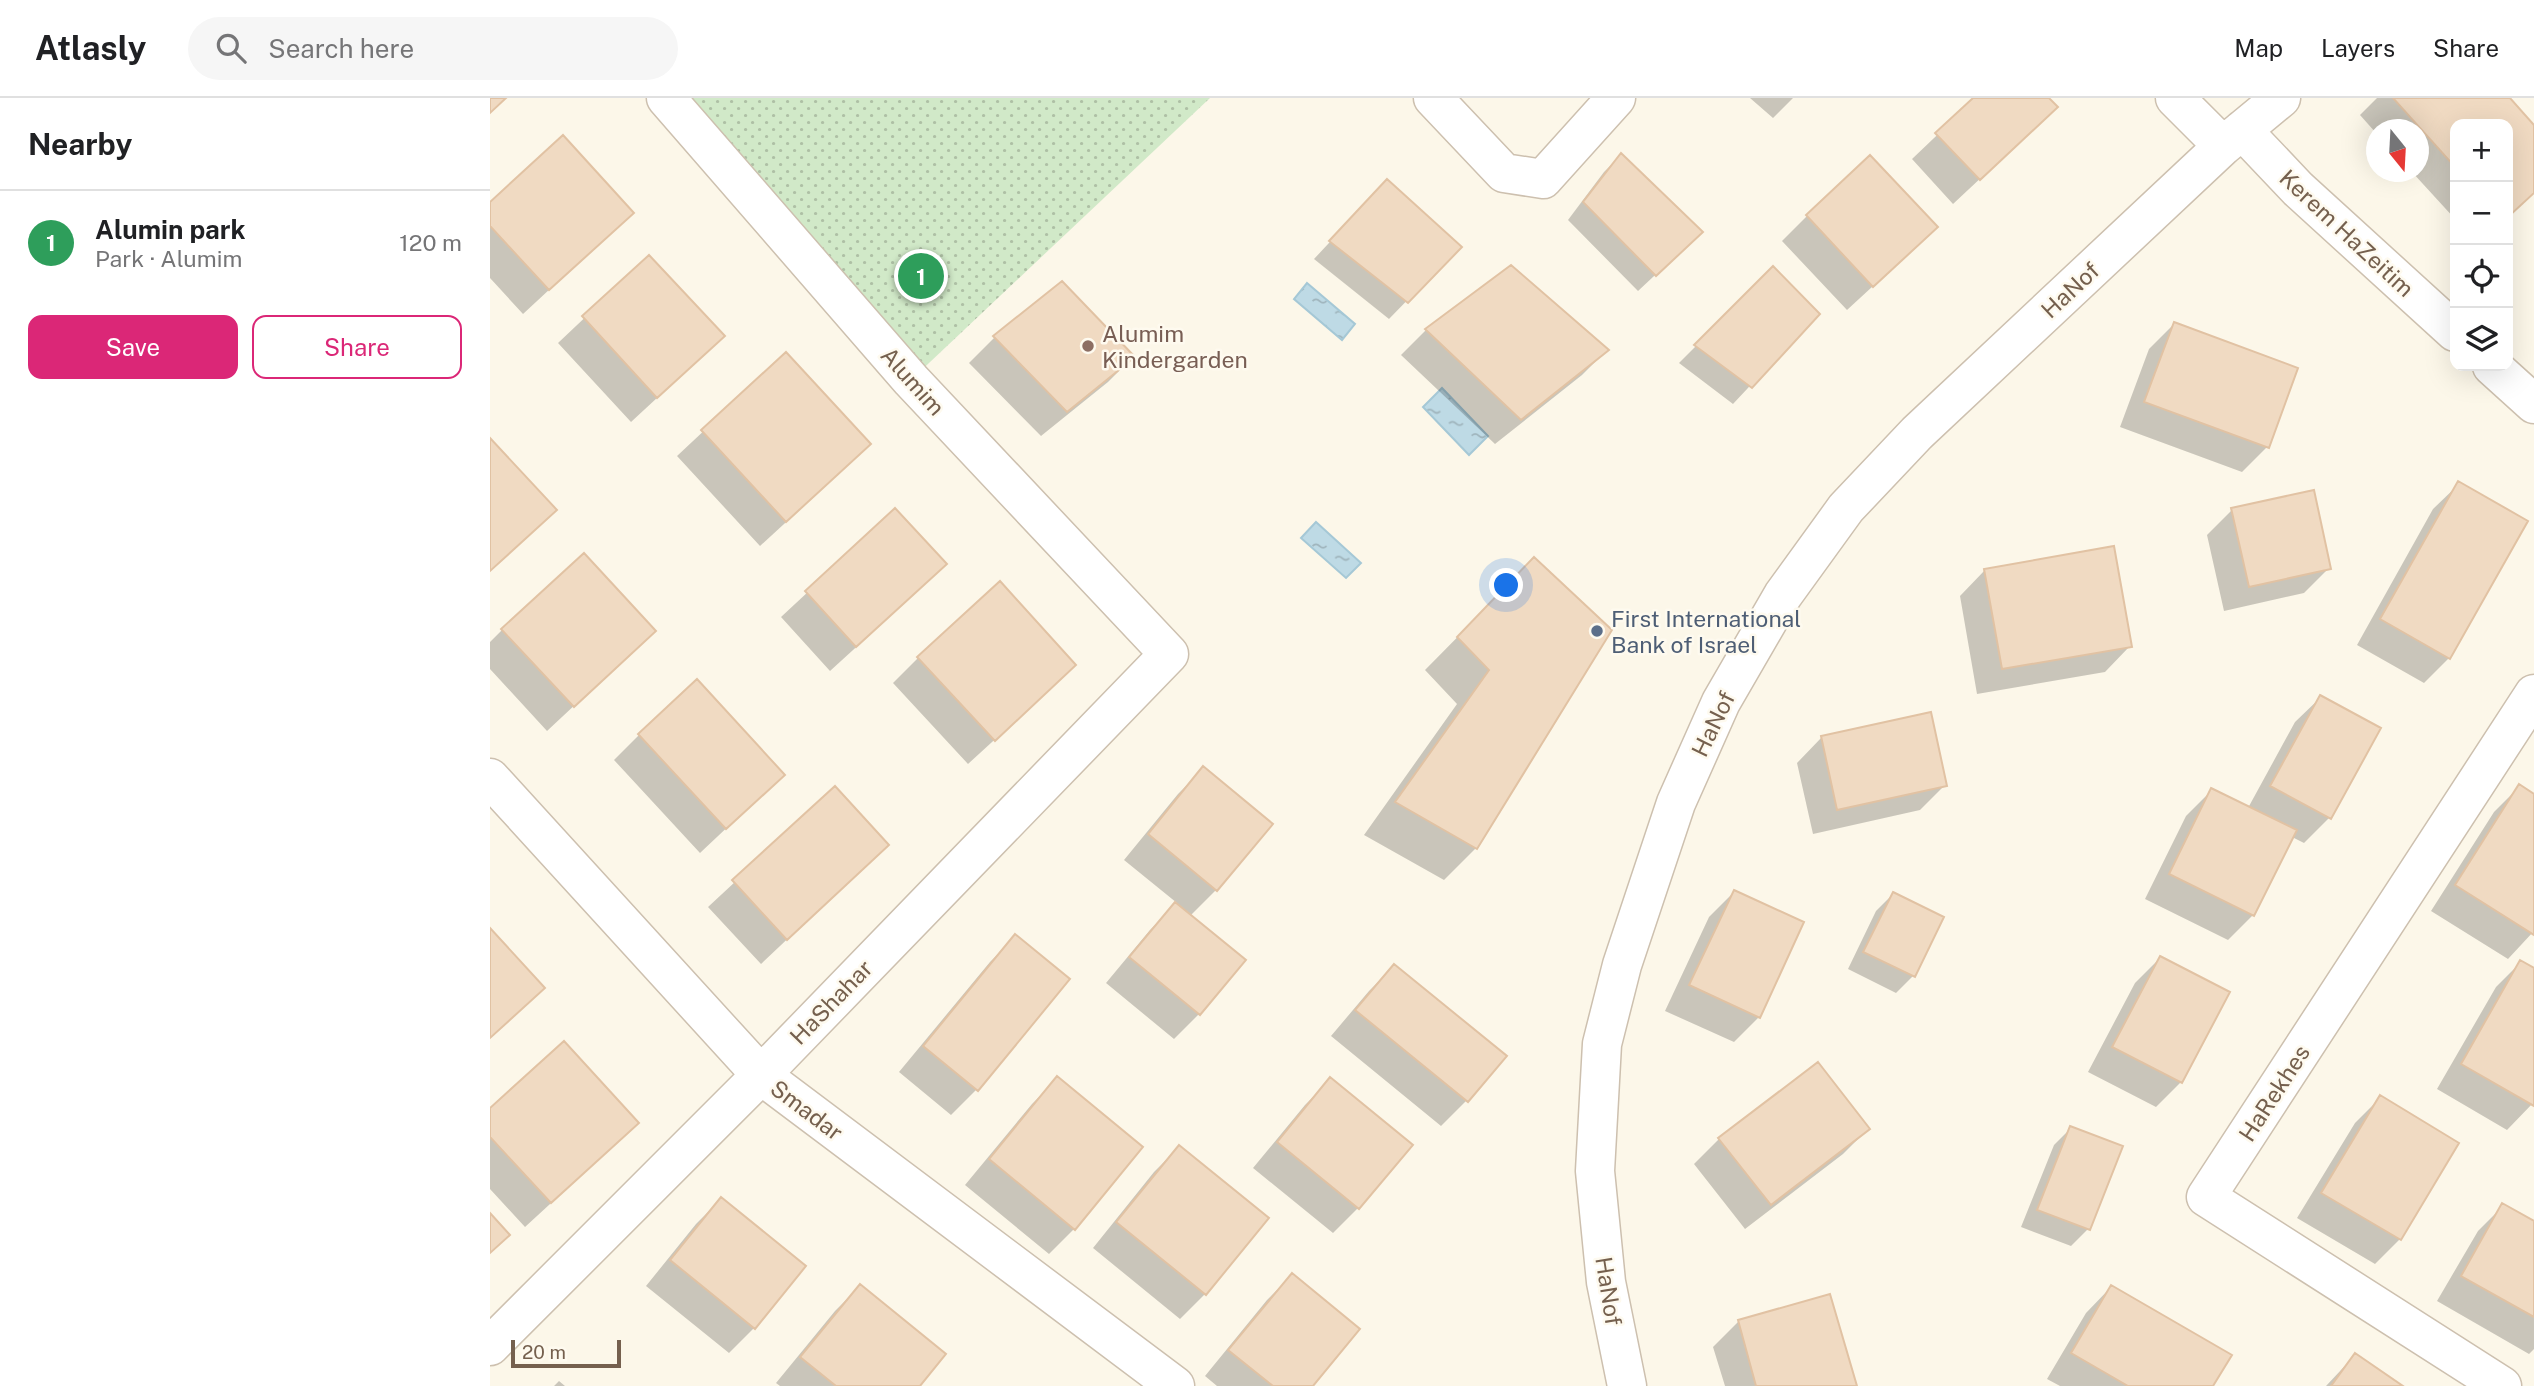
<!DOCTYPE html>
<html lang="en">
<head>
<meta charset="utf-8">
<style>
  :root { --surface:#fff; --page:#f6f6f6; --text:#202124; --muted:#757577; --line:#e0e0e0; --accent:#db2777 }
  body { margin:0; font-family:"Public Sans",sans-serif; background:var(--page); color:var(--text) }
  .controls { position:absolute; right:21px; top:21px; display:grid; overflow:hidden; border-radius:14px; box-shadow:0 7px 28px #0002 }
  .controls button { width:63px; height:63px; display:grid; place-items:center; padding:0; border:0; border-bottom:2px solid var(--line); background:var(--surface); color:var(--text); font:35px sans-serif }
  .compass { position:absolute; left:1876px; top:21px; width:63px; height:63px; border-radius:50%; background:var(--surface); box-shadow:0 7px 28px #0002; rotate:162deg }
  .scale { position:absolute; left:21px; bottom:18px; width:110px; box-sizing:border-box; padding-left:7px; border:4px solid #75604e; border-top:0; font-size:19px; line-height:24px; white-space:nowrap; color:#75604e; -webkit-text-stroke:5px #fefaef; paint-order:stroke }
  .you { position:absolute; left:1017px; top:488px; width:24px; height:24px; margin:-18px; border:5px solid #fff; border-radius:50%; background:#1a73e8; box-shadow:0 0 0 10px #1a73e833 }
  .badge { display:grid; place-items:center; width:46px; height:46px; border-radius:50%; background:var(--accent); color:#fff; font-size:23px; font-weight:700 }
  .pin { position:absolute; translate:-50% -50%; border:4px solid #fff; box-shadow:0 2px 7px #0006 }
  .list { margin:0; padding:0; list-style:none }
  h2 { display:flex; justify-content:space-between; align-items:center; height:91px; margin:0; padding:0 28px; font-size:30px }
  h2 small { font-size:23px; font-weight:400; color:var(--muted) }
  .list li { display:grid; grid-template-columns:46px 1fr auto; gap:21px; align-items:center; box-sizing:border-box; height:105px; padding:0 28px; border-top:2px solid var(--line) }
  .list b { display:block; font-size:26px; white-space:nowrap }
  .list p { margin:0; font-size:23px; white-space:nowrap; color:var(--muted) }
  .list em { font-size:23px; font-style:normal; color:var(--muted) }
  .actions { display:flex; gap:14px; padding:21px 28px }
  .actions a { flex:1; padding:16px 0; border:2px solid var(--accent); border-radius:14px; text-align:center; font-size:24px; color:var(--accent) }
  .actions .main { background:var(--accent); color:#fff }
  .icon { flex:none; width:38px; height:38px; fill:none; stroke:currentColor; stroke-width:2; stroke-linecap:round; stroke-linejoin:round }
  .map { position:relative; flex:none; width:2044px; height:1288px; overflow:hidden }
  header { display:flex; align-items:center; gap:42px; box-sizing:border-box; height:98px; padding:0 35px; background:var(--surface); border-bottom:2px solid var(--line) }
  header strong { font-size:33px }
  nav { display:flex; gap:38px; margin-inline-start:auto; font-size:24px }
  .search { width:490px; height:63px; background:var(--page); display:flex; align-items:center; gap:18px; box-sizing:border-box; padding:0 24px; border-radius:38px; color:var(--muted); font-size:26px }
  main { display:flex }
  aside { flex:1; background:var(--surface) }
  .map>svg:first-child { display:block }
  .park { fill:url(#park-dots) }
  .water { fill:url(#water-ripples); stroke:#a5c8d6; stroke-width:2 }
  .shadow { fill:#0003 }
  .building { fill:#f0dac2; stroke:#e1c2a3; stroke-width:2 }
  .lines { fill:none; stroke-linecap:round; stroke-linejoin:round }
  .minor-casing { stroke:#cdc0af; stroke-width:41 }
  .minor { stroke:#fff; stroke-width:38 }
  .education-dot { fill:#8d6e63; stroke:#fefaef; stroke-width:2.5 }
  .service-dot { fill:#5c6f8a; stroke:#fefaef; stroke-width:2.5 }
  .labels { text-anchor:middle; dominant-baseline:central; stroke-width:5; stroke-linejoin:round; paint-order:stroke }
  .street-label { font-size:23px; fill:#75604e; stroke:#fefaef }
  .education-label { font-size:23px; fill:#785e54; stroke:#fefaef; text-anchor:start }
  .service-label { font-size:23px; fill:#4e5e75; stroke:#fefaef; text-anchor:start }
</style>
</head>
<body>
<header>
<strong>Atlasly</strong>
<div class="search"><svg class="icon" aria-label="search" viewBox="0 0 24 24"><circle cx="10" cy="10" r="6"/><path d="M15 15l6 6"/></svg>Search here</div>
<nav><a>Map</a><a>Layers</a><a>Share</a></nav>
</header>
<main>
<aside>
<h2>Nearby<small></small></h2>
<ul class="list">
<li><span class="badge" style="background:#2e9e5b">1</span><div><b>Alumin park</b><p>Park · Alumim</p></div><em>120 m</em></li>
</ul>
<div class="actions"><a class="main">Save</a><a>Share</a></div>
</aside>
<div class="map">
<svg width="2044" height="1288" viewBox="0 0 2044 1288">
  <defs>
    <pattern id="park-dots" width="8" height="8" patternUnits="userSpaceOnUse" patternTransform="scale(1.75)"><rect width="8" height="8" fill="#d1e9c8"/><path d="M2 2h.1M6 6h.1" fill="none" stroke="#aec0a5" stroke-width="1.8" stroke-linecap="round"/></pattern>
    <pattern id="water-ripples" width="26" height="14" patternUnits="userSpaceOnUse" patternTransform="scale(1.75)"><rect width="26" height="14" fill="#bedae5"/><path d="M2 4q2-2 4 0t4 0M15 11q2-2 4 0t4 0" fill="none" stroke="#9fb4bc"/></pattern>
  </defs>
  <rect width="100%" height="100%" fill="#fcf7e9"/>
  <path class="park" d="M 176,0 L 720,0 L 421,282 Z"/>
  <path class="water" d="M 817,185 L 865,226 L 852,242 L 804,201 Z
    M 952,290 L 998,338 L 979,357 L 933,309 Z
    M 826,424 L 871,465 L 856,480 L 811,440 Z"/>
  <path class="shadow" d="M 1260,0 L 1303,0 L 1283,20 Z
    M 1486,0 L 1557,0 L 1540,34 L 1463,106 L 1422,61 Z
    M 1887,0 L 2017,0 L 2044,29 L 2044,95 L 2018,119 L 2018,26 L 1965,26 L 1965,121 L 1922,74 L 1928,74 L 1928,32 L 1886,32 L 1886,35 L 1870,17 Z
    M 1131,57 L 1193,151 L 1148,193 L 1078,122 L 1114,74 Z
    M 881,100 L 969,149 L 899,221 L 824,161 Z
    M 0,106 L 142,115 L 33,216 L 0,180 Z
    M 1317,118 L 1420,154 L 1357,212 L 1292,143 Z
    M 159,159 L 207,263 L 141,324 L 68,245 Z
    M 1283,171 L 1327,216 L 1243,306 L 1189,265 Z
    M 572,185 L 643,259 L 618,284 L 551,338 L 479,265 L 504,240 Z
    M 1684,226 L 1777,349 L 1752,374 L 1630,329 L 1659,251 Z
    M 936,232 L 1117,252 L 1092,277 L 1005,346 L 911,257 Z
    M 296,256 L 354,371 L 270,448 L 187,358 Z
    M 1969,386 L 1959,560 L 1934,585 L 1867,547 L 1943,411 Z
    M 1742,412 L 1839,470 L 1814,495 L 1734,513 L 1717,437 Z
    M 405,413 L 430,491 L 340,573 L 291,519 Z
    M 1495,472 L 1640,548 L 1615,574 L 1487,596 L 1470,498 Z
    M 1012,494 L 986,750 L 954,782 L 874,737 L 967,606 L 935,572 Z
    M 12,532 L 164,533 L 57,633 L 0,571 L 0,544 Z
    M 428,560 L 559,592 L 478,666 L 403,585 Z
    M 1831,599 L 1889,631 L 1839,720 L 1814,745 L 1802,739 L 1763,817 L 1738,842 L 1655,801 L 1696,718 L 1721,693 L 1758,710 L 1805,624 Z
    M 149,637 L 293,677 L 210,755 L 124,662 Z
    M 1332,639 L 1455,687 L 1430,712 L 1323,736 L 1307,665 Z
    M 713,671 L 726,792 L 699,819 L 709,916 L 684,941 L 616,885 L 660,832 L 687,805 L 634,762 L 688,696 Z
    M 2029,689 L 2044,698 L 2044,833 L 2018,861 L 1941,813 L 2004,714 Z
    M 345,691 L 397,747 L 271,866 L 218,809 Z
    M 1244,794 L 1269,919 L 1244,944 L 1175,913 L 1219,819 Z
    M 1403,796 L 1423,878 L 1406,895 L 1358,871 L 1386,813 Z
    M 525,839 L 577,882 L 486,992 L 461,1017 L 409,974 L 500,864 Z
    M 1670,860 L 1691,984 L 1666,1009 L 1598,974 L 1645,885 Z
    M 2031,864 L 2044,872 L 2044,1004 L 2017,1032 L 1947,991 L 2006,889 Z
    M 904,868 L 1014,958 L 976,1003 L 951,1028 L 841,938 L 879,893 Z
    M 567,981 L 584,1131 L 559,1156 L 475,1087 L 542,1006 Z
    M 840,982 L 920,1047 L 868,1110 L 843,1135 L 763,1070 L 815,1007 Z
    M 1890,1000 L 1967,1045 L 1910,1141 L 1885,1166 L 1807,1120 L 1865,1025 Z
    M 0,1012 L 121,1050 L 35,1129 L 0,1091 Z
    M 1581,1030 L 1598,1131 L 1581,1148 L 1531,1129 L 1564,1047 Z
    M 1378,1031 L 1353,1056 L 1255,1131 L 1204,1066 L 1229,1041 Z
    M 689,1049 L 715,1196 L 690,1221 L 603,1150 L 664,1074 Z
    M 231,1101 L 264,1230 L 239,1255 L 156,1188 L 206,1126 Z
    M 2013,1108 L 2044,1125 L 2044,1251 L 2039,1256 L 1947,1203 L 1988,1133 Z
    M 802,1177 L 821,1288 L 727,1288 L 715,1278 L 777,1202 Z
    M 370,1188 L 428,1288 L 290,1288 L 286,1285 L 345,1213 Z
    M 1621,1189 L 1721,1288 L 1570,1288 L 1557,1281 L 1596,1215 Z
    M 1339,1198 L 1365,1288 L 1235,1288 L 1223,1249 L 1248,1224 Z
    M 1865,1257 L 1910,1288 L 1836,1288 Z
    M 69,1283 L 75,1288 L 64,1288 Z"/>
  <path class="building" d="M 0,0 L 16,0 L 0,15 Z
    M 1483,0 L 1559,0 L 1568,9 L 1490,82 L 1445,35 Z
    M 1903,0 L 2020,0 L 2044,27 L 2044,95 L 2018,119 L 2018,26 L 1965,26 L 1965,69 Z
    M 73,37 L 144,115 L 59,192 L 0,128 L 0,104 Z
    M 1131,55 L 1213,134 L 1166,178 L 1093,104 Z
    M 1380,57 L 1448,129 L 1383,189 L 1316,117 Z
    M 897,81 L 972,149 L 918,205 L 839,143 Z
    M 159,157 L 235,238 L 167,300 L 92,218 Z
    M 1021,167 L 1119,252 L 1031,322 L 935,231 Z
    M 1283,168 L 1330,216 L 1262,290 L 1204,247 Z
    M 572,183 L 645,259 L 577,314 L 503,238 Z
    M 1684,224 L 1808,270 L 1779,350 L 1654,304 Z
    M 296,254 L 381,346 L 296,424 L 211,332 Z
    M 0,340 L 67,412 L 0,473 Z
    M 1968,383 L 2038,423 L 1960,561 L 1890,521 Z
    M 1824,392 L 1841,471 L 1759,489 L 1741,410 Z
    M 405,410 L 457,466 L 366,549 L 315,493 Z
    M 1624,448 L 1642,549 L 1512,571 L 1494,471 Z
    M 94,455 L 166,533 L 84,609 L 11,531 Z
    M 1044,459 L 1122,532 L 987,751 L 905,704 L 999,572 L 967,539 Z
    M 510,483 L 586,567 L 505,643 L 427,559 Z
    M 207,581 L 295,677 L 236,731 L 148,636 Z
    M 1830,597 L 1891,630 L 1841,721 L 1780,688 Z
    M 1441,614 L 1457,688 L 1347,712 L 1331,638 Z
    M 713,668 L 783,726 L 727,793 L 658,736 Z
    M 2029,686 L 2044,696 L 2044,837 L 1965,787 Z
    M 345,688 L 399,747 L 297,842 L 242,782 Z
    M 1721,690 L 1807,732 L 1764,818 L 1679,776 Z
    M 1244,792 L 1314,824 L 1270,920 L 1199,887 Z
    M 1403,794 L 1454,819 L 1425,879 L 1373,854 Z
    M 685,804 L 756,862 L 710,917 L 639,859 Z
    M 0,830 L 55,890 L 0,940 Z
    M 525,836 L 580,881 L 488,993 L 433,948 Z
    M 1670,858 L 1740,894 L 1692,985 L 1622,949 Z
    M 2030,862 L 2044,870 L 2044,1008 L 1971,966 Z
    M 904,866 L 1017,958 L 978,1004 L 865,912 Z
    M 74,943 L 149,1025 L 61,1105 L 0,1039 L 0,1010 Z
    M 1328,964 L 1380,1031 L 1281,1107 L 1228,1040 Z
    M 567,978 L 653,1049 L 585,1132 L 499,1061 Z
    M 840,979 L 923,1047 L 869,1111 L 787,1044 Z
    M 1890,997 L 1969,1045 L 1911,1142 L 1831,1095 Z
    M 1580,1028 L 1633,1048 L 1600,1132 L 1547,1112 Z
    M 689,1047 L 779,1120 L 716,1197 L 626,1124 Z
    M 231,1099 L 316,1168 L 265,1231 L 180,1162 Z
    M 2012,1105 L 2044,1123 L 2044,1219 L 1971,1178 Z
    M 0,1115 L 20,1137 L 0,1155 Z
    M 802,1175 L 870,1231 L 823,1288 L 783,1288 L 738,1252 Z
    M 370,1186 L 456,1256 L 430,1288 L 346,1288 L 310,1259 Z
    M 1621,1187 L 1742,1257 L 1723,1288 L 1638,1288 L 1581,1255 Z
    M 1340,1196 L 1367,1288 L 1266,1288 L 1248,1222 Z
    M 1865,1255 L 1913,1288 L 1841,1288 Z"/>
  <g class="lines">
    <defs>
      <path id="minor" d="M 943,0 L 1014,75 L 1053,81 L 1126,0
        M 1685,0 L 1733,48
        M 1752,32 L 1808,91 L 1965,234
        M 2002,268 L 2044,306
        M 0,680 L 271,977 L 685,1288
        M 0,1248 L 271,977 L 679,556 L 421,282 L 176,0
        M 1137,1288 L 1116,1184 L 1105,1073 L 1112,946 L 1132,867 L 1186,705 L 1231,604 L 1293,497 L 1356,410 L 1427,335 L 1733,48 L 1791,0
        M 2012,1288 L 1716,1099 L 2044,596"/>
    </defs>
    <use href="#minor" class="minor-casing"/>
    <use href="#minor" class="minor"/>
  </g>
  <circle class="education-dot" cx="598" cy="248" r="7"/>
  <circle class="service-dot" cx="1107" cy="533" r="7"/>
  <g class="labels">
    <g class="street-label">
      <text transform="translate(1857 135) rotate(43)">Kerem HaZeitim</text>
      <text transform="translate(1580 192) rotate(-43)">HaNof</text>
      <text transform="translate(423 283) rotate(48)">Alumim</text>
      <text transform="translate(1223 626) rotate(-64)">HaNof</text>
      <text transform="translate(341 904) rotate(-46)">HaShahar</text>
      <text transform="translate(1784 995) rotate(-57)">HaRekhes</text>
      <text transform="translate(317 1012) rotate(37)">Smadar</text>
      <text transform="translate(1119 1193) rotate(81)">HaNof</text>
    </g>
    <g class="education-label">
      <text x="612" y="235">Alumim<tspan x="612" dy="26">Kindergarden</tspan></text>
    </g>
    <g class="service-label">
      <text x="1121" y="520">First International<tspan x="1121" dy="26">Bank of Israel</tspan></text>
    </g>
  </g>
</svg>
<div class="controls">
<button>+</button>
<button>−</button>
<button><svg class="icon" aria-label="locate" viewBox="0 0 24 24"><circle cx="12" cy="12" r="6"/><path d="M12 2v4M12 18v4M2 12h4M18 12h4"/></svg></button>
<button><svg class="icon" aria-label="layers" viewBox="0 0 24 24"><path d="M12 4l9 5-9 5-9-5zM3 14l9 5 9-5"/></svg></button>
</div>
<svg class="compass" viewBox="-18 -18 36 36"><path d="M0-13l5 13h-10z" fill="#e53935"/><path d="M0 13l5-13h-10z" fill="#757577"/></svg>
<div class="scale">20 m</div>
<div class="you"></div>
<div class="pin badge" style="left:431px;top:178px;background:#2e9e5b">1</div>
</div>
</main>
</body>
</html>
